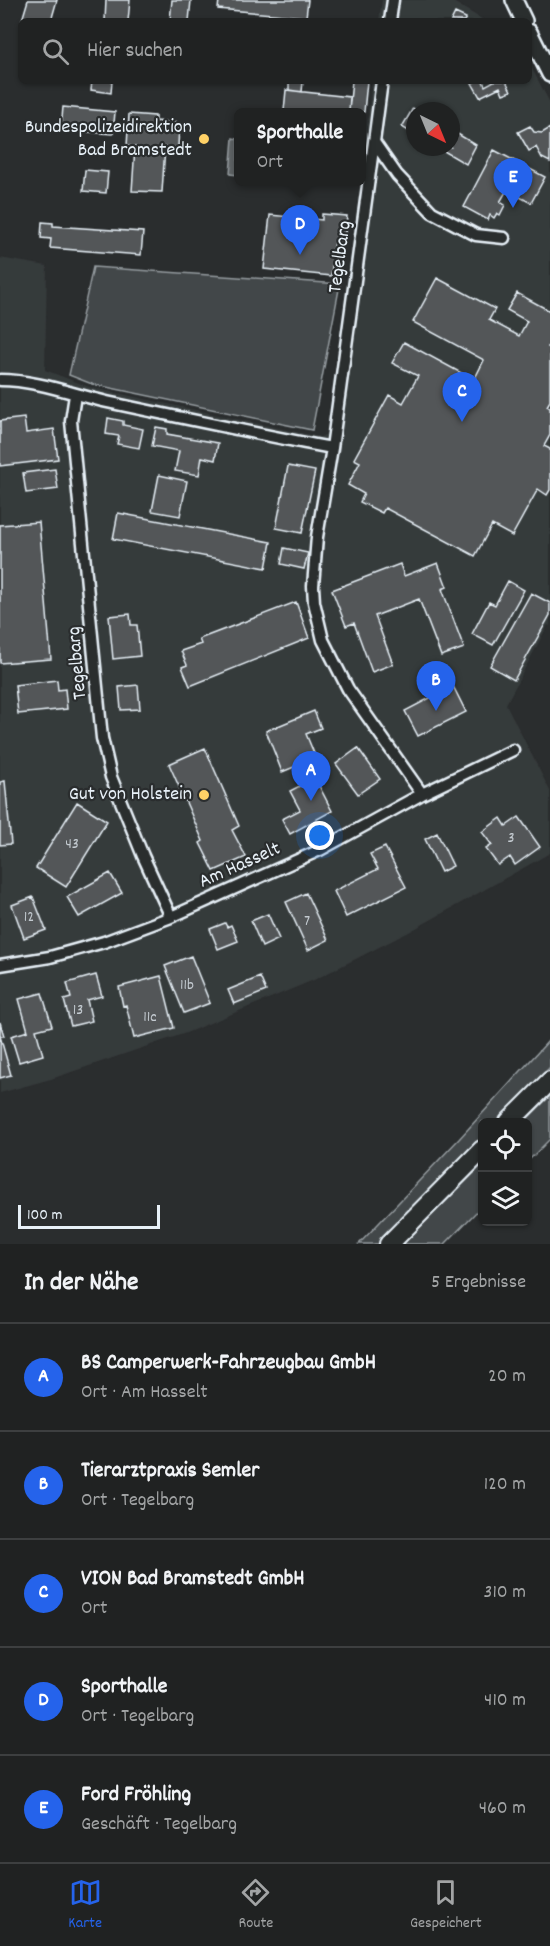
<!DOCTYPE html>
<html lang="de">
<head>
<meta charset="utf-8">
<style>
  :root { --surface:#202222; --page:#2d2f2f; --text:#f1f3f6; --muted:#a2a4a5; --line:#3d3f40; --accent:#2563eb }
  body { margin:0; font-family:Dekko,sans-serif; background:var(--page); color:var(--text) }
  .controls { position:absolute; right:18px; bottom:18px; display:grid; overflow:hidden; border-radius:9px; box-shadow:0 2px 4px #0004 }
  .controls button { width:54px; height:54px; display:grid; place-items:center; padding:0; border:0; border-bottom:2px solid var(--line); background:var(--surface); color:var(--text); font:30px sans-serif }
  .compass { position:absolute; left:406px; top:102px; width:54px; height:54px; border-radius:50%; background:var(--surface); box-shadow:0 2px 4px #0004; rotate:137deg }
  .scale { position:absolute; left:18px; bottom:15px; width:142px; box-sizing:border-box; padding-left:6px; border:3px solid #e8f1f8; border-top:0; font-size:16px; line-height:21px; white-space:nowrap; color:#e8f1f8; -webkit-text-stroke:4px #2a2d2e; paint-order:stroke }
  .you { position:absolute; left:320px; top:836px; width:21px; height:21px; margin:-15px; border:4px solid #fff; border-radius:50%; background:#1a73e8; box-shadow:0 0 0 9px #1a73e833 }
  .badge { display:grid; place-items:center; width:39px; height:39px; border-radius:50%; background:var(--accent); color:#fff; font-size:20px; font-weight:700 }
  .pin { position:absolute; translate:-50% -50px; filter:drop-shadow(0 2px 3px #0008) }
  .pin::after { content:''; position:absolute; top:32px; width:21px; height:18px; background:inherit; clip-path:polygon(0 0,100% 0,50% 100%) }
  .popup { position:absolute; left:234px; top:108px; width:132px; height:78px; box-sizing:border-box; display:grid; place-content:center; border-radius:9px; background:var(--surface); filter:drop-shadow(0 2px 4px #0005); font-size:20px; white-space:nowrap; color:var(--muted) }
  .popup b { font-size:22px; color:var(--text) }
  .popup::after { content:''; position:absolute; left:50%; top:100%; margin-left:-12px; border:12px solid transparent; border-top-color:var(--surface) }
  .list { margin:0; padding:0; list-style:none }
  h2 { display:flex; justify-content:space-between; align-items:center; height:78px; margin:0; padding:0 24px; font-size:26px }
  h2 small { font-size:20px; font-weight:400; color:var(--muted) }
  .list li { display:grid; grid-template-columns:39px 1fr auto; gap:18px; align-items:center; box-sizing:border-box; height:108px; padding:0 24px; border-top:2px solid var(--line) }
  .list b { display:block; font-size:22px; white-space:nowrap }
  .list p { margin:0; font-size:20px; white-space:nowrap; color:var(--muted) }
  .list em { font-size:20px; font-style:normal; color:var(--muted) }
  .icon { flex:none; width:33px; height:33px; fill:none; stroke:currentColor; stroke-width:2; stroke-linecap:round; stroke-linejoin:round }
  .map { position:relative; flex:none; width:550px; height:1244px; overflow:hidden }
  .search { position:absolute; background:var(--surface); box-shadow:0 2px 4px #0004; left:18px; right:18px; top:18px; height:66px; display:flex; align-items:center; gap:15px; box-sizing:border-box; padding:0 21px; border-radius:9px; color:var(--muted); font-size:22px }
  .sheet { height:618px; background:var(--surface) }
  nav { display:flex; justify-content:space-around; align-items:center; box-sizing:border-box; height:84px; border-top:2px solid var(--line); background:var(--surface); font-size:16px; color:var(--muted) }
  nav a { display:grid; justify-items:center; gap:3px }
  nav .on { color:var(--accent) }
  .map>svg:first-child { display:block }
  .built { fill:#363a3b; fill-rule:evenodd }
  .grass { fill:#424648; stroke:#959ca0; stroke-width:1.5 }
  .water { fill:#63686b; stroke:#989fa3; stroke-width:1.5 }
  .building { fill:#535759; stroke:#e8f1f8; stroke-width:1.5 }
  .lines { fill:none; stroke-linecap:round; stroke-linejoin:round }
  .street-casing { stroke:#e8f1f8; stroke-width:15 }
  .secondary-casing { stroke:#e8f1f8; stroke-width:20 }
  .primary-casing { stroke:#e8f1f8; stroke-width:22 }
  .street { stroke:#2a2d2e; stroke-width:10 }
  .secondary { stroke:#2a2d2e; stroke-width:15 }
  .primary { stroke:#2a2d2e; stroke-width:18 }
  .poi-dot { fill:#ffd166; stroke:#2a2d2e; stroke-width:2 }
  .labels { text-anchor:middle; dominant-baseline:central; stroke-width:4.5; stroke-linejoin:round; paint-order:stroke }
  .number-label { font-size:16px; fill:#c3cad0 }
  .poi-label { font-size:20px; fill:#e8f1f8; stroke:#2a2d2e; text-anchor:end }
  .street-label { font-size:20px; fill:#e8f1f8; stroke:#2a2d2e }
</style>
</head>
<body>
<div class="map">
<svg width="550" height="1244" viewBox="0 0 550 1244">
  <rect width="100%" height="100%" fill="#2a2d2e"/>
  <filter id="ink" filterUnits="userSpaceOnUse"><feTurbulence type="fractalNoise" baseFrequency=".0167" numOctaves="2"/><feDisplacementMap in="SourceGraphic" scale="12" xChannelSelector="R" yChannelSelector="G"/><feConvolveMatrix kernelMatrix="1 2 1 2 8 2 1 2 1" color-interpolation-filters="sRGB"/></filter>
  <g filter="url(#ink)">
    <path class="built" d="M 382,0 L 450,0 L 485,21 L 379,21 Z
      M 529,63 L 550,103 L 550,626 L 548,625 L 506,704 L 550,791 L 550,853 L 409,932 L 316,979 L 186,1033 L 51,1079 L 0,1093 L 0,258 L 47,266 L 45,370 L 89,387 L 320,437 L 327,434 L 332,427 L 372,81 L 529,81 ZM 415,111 L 451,111 L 451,147 L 415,147 Z"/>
    <path class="grass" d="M 93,267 L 340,284 L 312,430 L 92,384 L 69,375 Z
      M 550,1039 L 550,1067 L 498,1122 L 482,1122 L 482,1139 L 378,1244 L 359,1244 L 459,1139 Z
      M 550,1096 L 550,1139 L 528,1161 L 528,1122 L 524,1122 Z
      M 482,1165 L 482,1206 L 445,1244 L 403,1244 Z"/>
    <path class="water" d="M 233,138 L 238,139 L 238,175 L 230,174 Z"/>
    <path class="building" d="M 28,0 L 57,0 L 51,21 L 22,20 Z
      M 106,0 L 130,0 L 128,21 L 105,21 Z
      M 172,0 L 191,0 L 189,21 L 170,21 Z
      M 219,0 L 308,0 L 306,17 L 218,9 Z
      M 455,13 L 466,18 L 464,21 L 451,21 Z
      M 92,81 L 112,81 L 111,93 L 91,90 Z
      M 289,81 L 303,81 L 302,92 L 289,90 Z
      M 352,81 L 367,81 L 364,112 L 349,111 Z
      M 476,81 L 483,81 L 485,86 L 494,81 L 506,81 L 511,91 L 503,94 L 500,87 L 480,97 L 472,83 Z
      M 286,90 L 350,97 L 349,112 L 284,111 Z
      M 63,107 L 115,112 L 113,134 L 61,130 Z
      M 413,108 L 417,111 L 415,111 L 415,135 L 402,127 Z
      M 129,114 L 155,116 L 155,121 L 179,123 L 178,148 L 165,147 L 162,192 L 132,191 L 135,147 L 127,146 Z
      M 530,126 L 534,132 L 542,133 L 550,128 L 550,162 L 542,158 L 536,147 L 529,151 L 518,132 Z
      M 451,130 L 476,145 L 466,164 L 437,147 L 451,147 Z
      M 494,150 L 545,177 L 531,203 L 507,190 L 500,202 L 505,205 L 500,215 L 497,213 L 494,218 L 490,215 L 488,220 L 464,207 Z
      M 85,170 L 108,172 L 106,193 L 83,191 Z
      M 322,214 L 347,216 L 344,241 L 335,241 L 331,276 L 264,269 L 270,215 L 322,220 Z
      M 42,222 L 53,223 L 53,226 L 143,232 L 141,255 L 50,248 L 51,239 L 41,238 Z
      M 437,278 L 495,309 L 489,320 L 519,336 L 527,321 L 507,310 L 517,293 L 550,311 L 550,344 L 548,347 L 550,348 L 550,401 L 547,406 L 550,408 L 550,435 L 544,446 L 550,449 L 550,490 L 547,495 L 538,489 L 512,536 L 492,525 L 475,556 L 385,508 L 382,513 L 360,502 L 364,494 L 348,485 L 360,462 L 354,459 L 389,395 L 403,403 L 418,376 L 392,363 L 404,342 L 474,380 L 484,360 L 413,322 Z
      M 24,418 L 26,433 L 54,429 L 58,459 L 0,466 L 0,421 Z
      M 108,418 L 123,421 L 123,425 L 143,429 L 139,448 L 117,444 L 119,436 L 106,434 Z
      M 156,427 L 167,429 L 167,434 L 218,443 L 215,460 L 202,457 L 199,475 L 175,471 L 179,451 L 152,446 Z
      M 288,466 L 315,471 L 302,533 L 276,528 Z
      M 55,469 L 58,489 L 26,493 L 23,473 Z
      M 159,475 L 187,481 L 180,516 L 152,511 Z
      M 118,513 L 271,542 L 266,568 L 113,539 Z
      M 39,522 L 51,659 L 0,663 L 0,525 Z
      M 284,548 L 308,553 L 304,569 L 281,564 Z
      M 438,563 L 447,587 L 442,589 L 464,648 L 441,656 L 419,599 L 375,616 L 393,664 L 372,672 L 354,623 L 346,626 L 332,590 L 400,564 L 404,576 Z
      M 508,581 L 524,590 L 493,645 L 472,634 L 489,602 L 495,605 Z
      M 531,593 L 550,603 L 550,615 L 514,680 L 490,666 Z
      M 296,602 L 309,638 L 190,686 L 182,667 L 187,665 L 181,651 L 201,644 L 199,639 Z
      M 130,614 L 131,625 L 137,625 L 140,656 L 113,659 L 109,616 Z
      M 57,680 L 58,690 L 65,689 L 67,709 L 18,714 L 15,685 Z
      M 138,685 L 140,709 L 121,710 L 119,687 Z
      M 453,686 L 466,712 L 418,736 L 405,711 Z
      M 314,711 L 321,728 L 306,734 L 316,758 L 282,772 L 266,731 Z
      M 205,748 L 239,826 L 232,830 L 246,857 L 214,871 L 200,843 L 203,841 L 169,764 Z
      M 358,748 L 380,779 L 358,794 L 336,764 Z
      M 315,778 L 332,811 L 290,834 L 282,819 L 300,810 L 290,791 Z
      M 5,781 L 11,844 L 0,845 L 0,782 Z
      M 77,802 L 107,821 L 66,887 L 36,868 Z
      M 519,817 L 540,847 L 515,865 L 510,857 L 498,865 L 486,849 L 492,845 L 482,832 L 501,818 L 506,826 Z
      M 437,833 L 453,866 L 441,872 L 425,839 Z
      M 385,847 L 406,887 L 346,917 L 334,891 L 378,869 L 370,854 Z
      M 110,873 L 122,893 L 79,917 L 67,897 Z
      M 306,893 L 328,940 L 308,950 L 286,902 Z
      M 33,897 L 46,930 L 24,938 L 12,905 Z
      M 268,914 L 279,939 L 262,947 L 251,921 Z
      M 225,923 L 227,927 L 231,925 L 238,941 L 218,949 L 210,929 Z
      M 191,956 L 210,1003 L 184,1013 L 165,966 Z
      M 96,975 L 102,996 L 87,1000 L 92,1021 L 71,1026 L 64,1000 L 71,998 L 67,983 Z
      M 161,976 L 174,1028 L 134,1038 L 126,1005 L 123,1006 L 119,987 Z
      M 260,977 L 266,991 L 234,1004 L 228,990 Z
      M 42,993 L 52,1026 L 36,1030 L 43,1055 L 19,1062 L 11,1036 L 28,1031 L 19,999 Z
      M 0,1022 L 4,1036 L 0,1036 L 11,1075 L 0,1078 Z"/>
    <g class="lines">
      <defs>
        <path id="street" d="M 390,21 L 393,0
          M 382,81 L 374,142 L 397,175 L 432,212 L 476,235 L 504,238
          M 374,142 L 332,448 L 317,537 L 313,586 L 314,602 L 323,640 L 348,689 L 422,794
          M 0,380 C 36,380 72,394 107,402 C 182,418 257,434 332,448
          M 75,395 L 71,421 L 102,738 L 111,777 L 143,856 L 171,917
          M 0,965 L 50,957 L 104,942 L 171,917 L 320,850 L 422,794 L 513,750"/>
        <path id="secondary" d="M 514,0 L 524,21
          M 529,32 L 550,74"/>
        <path id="primary" d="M 509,1122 L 550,1081
          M 389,1244 L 482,1150"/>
      </defs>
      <use href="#street" class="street-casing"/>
      <use href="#secondary" class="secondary-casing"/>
      <use href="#primary" class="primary-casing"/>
      <use href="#street" class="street"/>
      <use href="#secondary" class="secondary"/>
      <use href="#primary" class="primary"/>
    </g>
  </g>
  <g class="poi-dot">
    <circle cx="204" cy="139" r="6"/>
    <circle cx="204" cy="795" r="6"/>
  </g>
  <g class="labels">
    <g class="number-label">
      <text x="511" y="838">3</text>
      <text x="72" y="844">43</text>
      <text x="29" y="917">12</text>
      <text x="307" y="921">7</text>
      <text x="187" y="985">11b</text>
      <text x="78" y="1010">13</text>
      <text x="150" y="1017">11c</text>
    </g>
    <g class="poi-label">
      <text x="192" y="128">Bundespolizeidirektion<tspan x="192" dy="23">Bad Bramstedt</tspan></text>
      <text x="192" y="795">Gut von Holstein</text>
    </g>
    <g class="street-label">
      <text transform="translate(341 257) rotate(-82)">Tegelbarg</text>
      <text transform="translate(78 663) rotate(-95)">Tegelbarg</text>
      <text transform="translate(240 866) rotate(-24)">Am Hasselt</text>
    </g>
  </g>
</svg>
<div class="controls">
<button><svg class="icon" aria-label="locate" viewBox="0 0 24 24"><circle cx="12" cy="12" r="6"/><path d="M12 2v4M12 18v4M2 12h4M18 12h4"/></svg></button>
<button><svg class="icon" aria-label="layers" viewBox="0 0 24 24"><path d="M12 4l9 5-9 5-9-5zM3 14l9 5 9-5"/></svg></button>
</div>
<svg class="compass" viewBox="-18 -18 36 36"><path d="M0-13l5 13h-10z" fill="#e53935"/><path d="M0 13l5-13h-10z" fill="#a2a4a5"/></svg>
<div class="scale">100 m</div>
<div class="you"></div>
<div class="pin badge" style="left:311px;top:801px">A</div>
<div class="pin badge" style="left:436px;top:711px">B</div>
<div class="pin badge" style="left:462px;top:422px">C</div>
<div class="pin badge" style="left:300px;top:255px">D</div>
<div class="popup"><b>Sporthalle</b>Ort</div>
<div class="pin badge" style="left:513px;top:208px">E</div>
<div class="search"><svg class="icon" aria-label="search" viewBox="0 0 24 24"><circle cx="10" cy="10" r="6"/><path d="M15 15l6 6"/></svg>Hier suchen</div>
</div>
<section class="sheet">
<h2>In der Nähe<small>5 Ergebnisse</small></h2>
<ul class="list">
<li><span class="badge">A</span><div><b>BS Camperwerk-Fahrzeugbau GmbH</b><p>Ort · Am Hasselt</p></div><em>20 m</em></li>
<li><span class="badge">B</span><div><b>Tierarztpraxis Semler</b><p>Ort · Tegelbarg</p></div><em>120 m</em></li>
<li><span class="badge">C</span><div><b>VION Bad Bramstedt GmbH</b><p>Ort</p></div><em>310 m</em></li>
<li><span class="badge">D</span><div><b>Sporthalle</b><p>Ort · Tegelbarg</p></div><em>410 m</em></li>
<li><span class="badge">E</span><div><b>Ford Fröhling</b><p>Geschäft · Tegelbarg</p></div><em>460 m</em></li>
</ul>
</section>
<nav>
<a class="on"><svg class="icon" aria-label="map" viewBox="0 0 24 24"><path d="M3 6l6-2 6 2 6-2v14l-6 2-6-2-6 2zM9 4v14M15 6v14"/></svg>Karte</a>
<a><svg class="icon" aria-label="directions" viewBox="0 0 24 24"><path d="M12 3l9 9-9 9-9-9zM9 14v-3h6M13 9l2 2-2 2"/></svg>Route</a>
<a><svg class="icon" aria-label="saved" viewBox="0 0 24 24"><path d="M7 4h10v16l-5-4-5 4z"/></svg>Gespeichert</a>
</nav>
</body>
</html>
